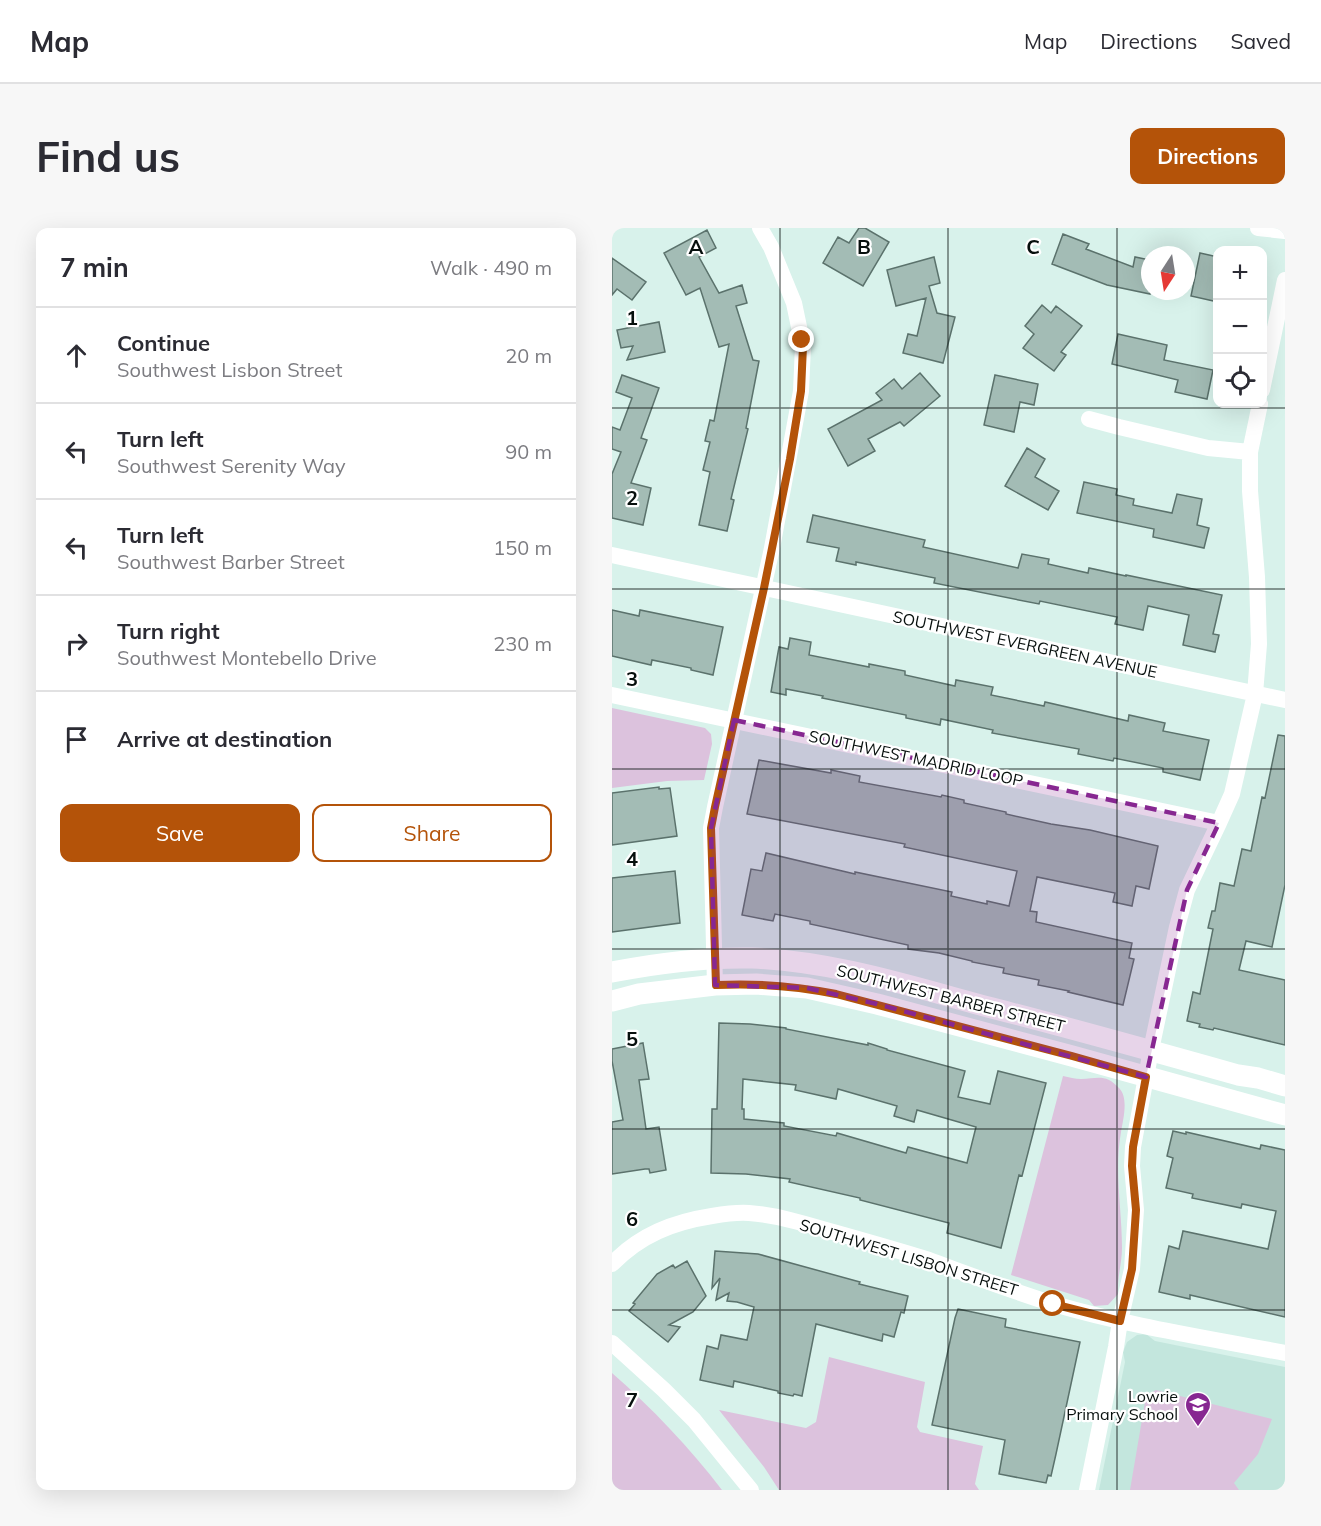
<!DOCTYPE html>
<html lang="en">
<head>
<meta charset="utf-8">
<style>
  :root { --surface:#fff; --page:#f7f7f7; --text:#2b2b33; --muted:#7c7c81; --line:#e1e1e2; --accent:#b45309 }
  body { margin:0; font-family:Mulish,sans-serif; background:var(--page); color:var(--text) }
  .controls { position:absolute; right:18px; top:18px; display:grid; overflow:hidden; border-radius:12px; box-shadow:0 6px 24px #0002 }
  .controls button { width:54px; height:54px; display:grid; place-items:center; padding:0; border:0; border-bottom:2px solid var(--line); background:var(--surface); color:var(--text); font:30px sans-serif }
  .compass { position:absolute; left:529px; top:18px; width:54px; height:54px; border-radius:50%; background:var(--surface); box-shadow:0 6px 24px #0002; rotate:192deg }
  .stop { position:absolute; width:18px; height:18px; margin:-14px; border:4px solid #b45309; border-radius:50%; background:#fff }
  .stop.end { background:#b45309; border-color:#fff; box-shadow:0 2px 6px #0008 }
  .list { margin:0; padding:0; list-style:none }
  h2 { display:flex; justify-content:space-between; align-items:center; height:78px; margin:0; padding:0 24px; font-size:26px }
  h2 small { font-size:20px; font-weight:400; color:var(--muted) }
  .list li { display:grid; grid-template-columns:39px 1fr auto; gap:18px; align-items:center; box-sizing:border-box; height:96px; padding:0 24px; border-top:2px solid var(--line) }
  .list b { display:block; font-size:22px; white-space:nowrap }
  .list p { margin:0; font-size:20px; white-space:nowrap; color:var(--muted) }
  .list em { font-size:20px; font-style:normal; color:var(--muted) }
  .actions { display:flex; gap:12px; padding:18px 24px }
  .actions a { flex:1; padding:14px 0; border:2px solid var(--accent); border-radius:12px; text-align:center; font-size:21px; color:var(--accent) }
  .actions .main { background:var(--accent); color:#fff }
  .icon { flex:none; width:33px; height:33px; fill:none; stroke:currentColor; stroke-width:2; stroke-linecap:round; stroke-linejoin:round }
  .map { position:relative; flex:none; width:673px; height:1262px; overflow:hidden; border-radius:12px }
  header { display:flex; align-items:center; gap:36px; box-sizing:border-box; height:84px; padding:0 30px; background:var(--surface); border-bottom:2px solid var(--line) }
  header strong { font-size:28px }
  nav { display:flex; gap:33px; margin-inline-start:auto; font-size:21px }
  .intro { display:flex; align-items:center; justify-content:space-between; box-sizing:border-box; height:144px; padding:0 36px }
  h1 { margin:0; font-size:42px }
  .button { padding:15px 27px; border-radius:12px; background:var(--accent); color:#fff; font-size:21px; font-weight:700 }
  main { display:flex; gap:36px; padding:0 36px }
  aside { flex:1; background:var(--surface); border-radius:12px; box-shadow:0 6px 24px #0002 }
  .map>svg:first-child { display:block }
  .built { fill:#c3e6dd }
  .green { fill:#dcc2dd }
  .building { fill:#a3bcb5; stroke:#5b726c; stroke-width:1.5; fill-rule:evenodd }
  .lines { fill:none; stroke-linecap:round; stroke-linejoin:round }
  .minor { stroke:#fff; stroke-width:16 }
  .tertiary { stroke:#fff; stroke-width:21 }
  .route { stroke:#b45309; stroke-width:8 }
  .marked { fill:#872791; fill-opacity:0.2; stroke:#872791; stroke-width:4.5; stroke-dasharray:12 8; stroke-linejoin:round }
  .grid { fill:none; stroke:#070f0d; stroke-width:1.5; stroke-opacity:0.55 }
  .labels { text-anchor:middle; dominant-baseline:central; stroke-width:4.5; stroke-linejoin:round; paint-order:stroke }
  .street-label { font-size:16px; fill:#070f0d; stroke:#fff }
  .poi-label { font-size:16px; fill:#070f0d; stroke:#fff; text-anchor:end }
  .grid-label { font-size:20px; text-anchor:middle; font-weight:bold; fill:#070f0d; stroke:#fff; stroke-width:4.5; stroke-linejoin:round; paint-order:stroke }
</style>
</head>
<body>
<header>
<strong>Map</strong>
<nav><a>Map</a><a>Directions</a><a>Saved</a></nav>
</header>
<div class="intro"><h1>Find us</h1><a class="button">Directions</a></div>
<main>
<aside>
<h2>7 min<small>Walk · 490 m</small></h2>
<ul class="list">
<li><svg class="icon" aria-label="ahead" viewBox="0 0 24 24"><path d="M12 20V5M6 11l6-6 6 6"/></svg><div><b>Continue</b><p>Southwest Lisbon Street</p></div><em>20 m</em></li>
<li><svg class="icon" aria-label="left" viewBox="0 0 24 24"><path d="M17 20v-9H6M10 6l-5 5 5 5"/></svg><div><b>Turn left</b><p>Southwest Serenity Way</p></div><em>90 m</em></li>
<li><svg class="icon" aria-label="left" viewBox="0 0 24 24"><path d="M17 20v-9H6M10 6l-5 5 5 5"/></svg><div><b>Turn left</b><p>Southwest Barber Street</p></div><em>150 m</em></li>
<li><svg class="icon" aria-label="right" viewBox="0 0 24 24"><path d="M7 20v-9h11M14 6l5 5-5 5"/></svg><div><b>Turn right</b><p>Southwest Montebello Drive</p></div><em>230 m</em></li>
<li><svg class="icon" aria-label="arrive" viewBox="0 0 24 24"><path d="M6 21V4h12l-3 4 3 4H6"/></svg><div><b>Arrive at destination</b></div></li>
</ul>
<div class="actions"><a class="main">Save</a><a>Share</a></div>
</aside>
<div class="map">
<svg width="673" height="1262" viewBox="0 0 673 1262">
  <rect width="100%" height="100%" fill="#d8f2eb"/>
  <path class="built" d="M 534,1106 L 543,1113 L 673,1139 L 673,1262 L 487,1262 L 513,1134 L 511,1124 L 515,1114 L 525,1107 Z"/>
  <path class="green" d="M 0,480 L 93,500 L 99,506 L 100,516 L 92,552 L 55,553 L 0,560 Z
    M 451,848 C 457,849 463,851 469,851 C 487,850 494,846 507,860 C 517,870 511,892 509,904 C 502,943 510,981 510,1020 C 510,1035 505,1050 506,1066 L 496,1077 L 482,1078 L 477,1072 L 399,1047 Z
    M 217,1129 L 313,1154 L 305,1199 L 308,1204 L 371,1218 L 363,1256 L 367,1262 L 167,1262 L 152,1239 L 107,1182 L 194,1200 L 204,1194 Z
    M 0,1145 C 40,1180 78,1220 110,1262 L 0,1262 Z
    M 544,1162 L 660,1191 L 646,1226 L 622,1255 L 627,1262 L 518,1262 L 534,1168 Z"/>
  <path class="building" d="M 247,0 L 253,0 L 277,14 L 251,58 L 211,35 L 226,9 L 237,15 Z
    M 95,2 L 104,20 L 87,29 L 107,65 L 130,57 L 135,75 L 124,78 L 141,132 L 147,133 L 134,200 L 136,201 L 119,271 L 122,272 L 115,303 L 87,297 L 98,244 L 91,242 L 98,214 L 93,213 L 98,192 L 102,193 L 117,116 L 107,119 L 88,60 L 74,67 L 52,25 Z
    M 451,6 L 477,16 L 474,21 L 521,39 L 523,29 L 538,32 L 538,66 L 495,57 L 440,36 Z
    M 588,25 L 606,29 L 606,74 L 579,68 Z
    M 322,29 L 328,55 L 317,58 L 325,85 L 343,89 L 331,135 L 291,125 L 296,106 L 305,108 L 314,70 L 284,78 L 275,42 Z
    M 0,30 L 34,54 L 20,72 L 5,61 L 0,67 Z
    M 430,77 L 439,85 L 444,78 L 470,98 L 449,124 L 454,127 L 442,143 L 411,120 L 422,106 L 413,98 Z
    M 47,94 L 53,124 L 15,132 L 21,118 L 9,120 L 5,102 Z
    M 506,106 L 555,117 L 552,132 L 601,142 L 595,171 L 563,164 L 566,152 L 500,136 Z
    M 308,145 L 328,168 L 292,198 L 288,194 L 256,211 L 263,223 L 236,238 L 216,201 L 270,172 L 264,165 L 282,151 L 290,161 Z
    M 10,147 L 47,160 L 29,210 L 35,212 L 19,255 L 39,260 L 31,297 L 0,290 L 0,246 L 9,224 L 0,221 L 0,199 L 8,202 L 20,170 L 4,164 Z
    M 383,147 L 426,156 L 422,177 L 408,174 L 402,204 L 372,197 Z
    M 415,220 L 433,231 L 423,249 L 447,263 L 436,282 L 393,258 Z
    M 472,254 L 505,261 L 504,267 L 522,271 L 521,277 L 560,285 L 565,266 L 590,271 L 585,297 L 597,300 L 592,320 L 541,309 L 542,301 L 465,285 Z
    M 201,287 L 313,312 L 311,319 L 406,340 L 410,326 L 437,331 L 436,336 L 476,345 L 477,340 L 514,348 L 514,347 L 610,367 L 601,406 L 607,407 L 603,424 L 571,417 L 577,387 L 536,378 L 531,402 L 503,396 L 505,389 L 428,373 L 427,376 L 322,355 L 323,350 L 244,334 L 244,337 L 224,333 L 227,320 L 195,314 Z
    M 0,382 L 27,388 L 28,382 L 111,399 L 101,447 L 79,442 L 79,440 L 40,432 L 39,437 L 0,428 Z
    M 178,410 L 199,414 L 197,427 L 257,439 L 257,436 L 293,443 L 293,447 L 343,458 L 344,452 L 381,459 L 379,467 L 432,478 L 433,474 L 516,493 L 517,487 L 553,495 L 551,503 L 597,512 L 588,552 L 551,544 L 551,540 L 502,530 L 501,533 L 466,526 L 467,521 L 380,505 L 381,502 L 329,491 L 328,497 L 294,490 L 294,487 L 210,470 L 211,468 L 174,461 L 174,467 L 159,464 L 167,419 L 176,421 Z
    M 666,507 L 673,508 L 673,657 L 660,719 L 634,713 L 627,742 L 673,752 L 673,817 L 602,800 L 601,802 L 587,799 L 588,796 L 575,793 L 581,764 L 588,766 L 601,701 L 596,700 L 600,683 L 603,683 L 608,655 L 622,658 L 630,621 L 639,623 L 650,569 L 653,570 Z
    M 147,532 L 219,545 L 219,542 L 248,548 L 247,554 L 329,569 L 330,567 L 352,572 L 352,575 L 394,584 L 394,586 L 439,596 L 478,602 L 546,618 L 537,661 L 524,658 L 520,678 L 501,674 L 503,665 L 425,649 L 418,683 L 425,684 L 424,694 L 520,715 L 517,730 L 522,731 L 511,777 L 456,764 L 457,763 L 426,757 L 427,752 L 391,745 L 392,740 L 360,734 L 360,733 L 327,725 L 296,721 L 296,717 L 198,696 L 198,693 L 163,686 L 161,693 L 130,687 L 139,641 L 150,643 L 154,625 L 243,646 L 243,644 L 340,664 L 339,668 L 375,676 L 375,673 L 397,678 L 405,643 L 292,619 L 293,616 L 135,586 Z
    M 47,559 L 47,561 L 58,560 L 65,608 L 0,617 L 0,565 Z
    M 63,643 L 68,695 L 0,704 L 0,650 Z
    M 107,795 L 138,796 L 174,800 L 174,801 L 256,817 L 256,815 L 275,821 L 275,822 L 353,843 L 346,869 L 378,876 L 386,843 L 434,855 L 410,948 L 407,947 L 389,1020 L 335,1005 L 337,995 L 248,972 L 248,970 L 177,954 L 178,951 L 134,946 L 99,945 L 100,881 L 105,881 ZM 131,851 L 184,857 L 183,862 L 224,871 L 226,861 L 285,878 L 282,888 L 302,894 L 305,882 L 364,899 L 355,935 L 296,919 L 294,925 L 225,905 L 224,908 L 172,898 L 172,895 L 132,891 L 132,881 L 130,881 Z
    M 31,815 L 37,851 L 27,852 L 34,901 L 47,899 L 54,942 L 38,945 L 37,941 L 33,941 L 0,946 L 0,894 L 11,892 L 0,833 L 0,821 Z
    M 561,903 L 574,906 L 574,904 L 648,921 L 649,917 L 673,922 L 673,1089 L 578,1067 L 578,1071 L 547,1064 L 557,1018 L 567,1021 L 571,1003 L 656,1021 L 664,983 L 630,976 L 629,980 L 580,970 L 581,966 L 554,960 L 561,930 L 555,928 Z
    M 103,1023 L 146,1026 L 248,1054 L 247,1056 L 296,1068 L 292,1085 L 289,1084 L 282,1109 L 271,1106 L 270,1113 L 204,1096 L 190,1168 L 182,1166 L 181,1168 L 166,1165 L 166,1163 L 122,1153 L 121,1159 L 88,1152 L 95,1118 L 106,1121 L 109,1107 L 135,1112 L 142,1079 L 125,1074 L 115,1073 L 117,1065 L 104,1072 L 108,1050 L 100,1060 Z
    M 75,1033 L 94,1068 L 81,1084 L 57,1097 L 68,1099 L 56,1114 L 17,1083 L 23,1076 L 21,1075 L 45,1046 L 61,1037 L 63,1040 Z
    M 346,1081 L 394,1091 L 393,1099 L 468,1114 L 444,1226 L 439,1248 L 436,1247 L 434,1255 L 387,1246 L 393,1212 L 320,1197 L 343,1090 Z"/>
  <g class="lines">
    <path class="minor" d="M 646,0 L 673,3
      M 650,162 L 673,52
      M 477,191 L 507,199 L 596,220 L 638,224
      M 0,327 L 673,472
      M 0,467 L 607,595
      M 103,757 L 99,600 L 103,579 L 160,320 L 189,163 L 191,118 L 182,75 L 159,19 L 148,0
      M 0,1036 C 28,1007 61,994 100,988 C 112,986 124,984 137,985 C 165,987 194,996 221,1004 C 253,1013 285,1022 317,1032 C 358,1047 400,1063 442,1076 C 517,1098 596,1110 673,1125
      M 0,1115 L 52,1162 L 82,1192 L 139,1262
      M 475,1262 L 504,1119 L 508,1093 L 520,1041 L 524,982 L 520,938 L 521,919 L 539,822 L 565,699 L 575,662 L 607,595 L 620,566 L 643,466 L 647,416 L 645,349 L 638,263 L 638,224 L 648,176"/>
    <path class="tertiary" d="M 0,744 C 46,735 93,729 140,730 C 222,733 301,759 380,780 C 462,801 544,824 626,847 L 646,850 L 673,858
      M 0,773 L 27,766 L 103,757 L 144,756 L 195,760 L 265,776 L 460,828 L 673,887"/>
  </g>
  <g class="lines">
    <path class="route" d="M 190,112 L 191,118 L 189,163 L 178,231 L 152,360 L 103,579 L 99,600 L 104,757 C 144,755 184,758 224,766 L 460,828 L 534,849 L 521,919 L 520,938 L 524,982 L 520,1041 L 508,1093 L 441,1076"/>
  </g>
  <path class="marked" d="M 122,492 L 607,595 L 575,662 L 534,849 L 265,776 L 195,760 L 103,757 L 99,600 Z"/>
  <path class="grid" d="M 168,0 L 168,1262M 336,0 L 336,1262M 505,0 L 505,1262M 0,180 L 673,180M 0,361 L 673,361M 0,541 L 673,541M 0,721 L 673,721M 0,901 L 673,901M 0,1082 L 673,1082"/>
  <defs>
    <symbol id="school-pin" viewBox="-11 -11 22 30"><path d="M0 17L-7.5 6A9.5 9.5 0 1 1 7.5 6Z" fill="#872791" stroke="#fff"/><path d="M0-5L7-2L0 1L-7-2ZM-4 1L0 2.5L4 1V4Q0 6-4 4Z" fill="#fff"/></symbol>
  </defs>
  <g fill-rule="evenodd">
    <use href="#school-pin" x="571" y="1162" width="30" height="40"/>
  </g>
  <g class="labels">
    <g class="street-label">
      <text transform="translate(413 416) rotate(12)">SOUTHWEST EVERGREEN AVENUE</text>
      <text transform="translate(304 530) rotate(12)">SOUTHWEST MADRID LOOP</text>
      <text transform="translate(339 770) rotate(14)">SOUTHWEST BARBER STREET</text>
      <text transform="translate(297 1029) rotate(17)">SOUTHWEST LISBON STREET</text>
    </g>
    <g class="poi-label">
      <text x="566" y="1168">Lowrie<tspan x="566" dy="18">Primary School</tspan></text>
    </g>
  </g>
  <g class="grid-label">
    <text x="84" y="26">A</text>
    <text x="252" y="26">B</text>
    <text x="421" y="26">C</text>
    <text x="20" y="97">1</text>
    <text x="20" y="277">2</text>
    <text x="20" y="458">3</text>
    <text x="20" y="638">4</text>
    <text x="20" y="818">5</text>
    <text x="20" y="998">6</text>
    <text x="20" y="1179">7</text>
  </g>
</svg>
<div class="controls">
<button>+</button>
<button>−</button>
<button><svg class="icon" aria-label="locate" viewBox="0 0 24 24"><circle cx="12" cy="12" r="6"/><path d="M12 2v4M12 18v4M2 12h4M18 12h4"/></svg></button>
</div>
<svg class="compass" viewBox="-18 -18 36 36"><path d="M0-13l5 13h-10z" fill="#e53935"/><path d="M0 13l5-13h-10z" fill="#7c7c81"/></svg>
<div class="stop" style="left:441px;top:1076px"></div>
<div class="stop end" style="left:190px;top:112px"></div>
</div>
</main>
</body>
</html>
